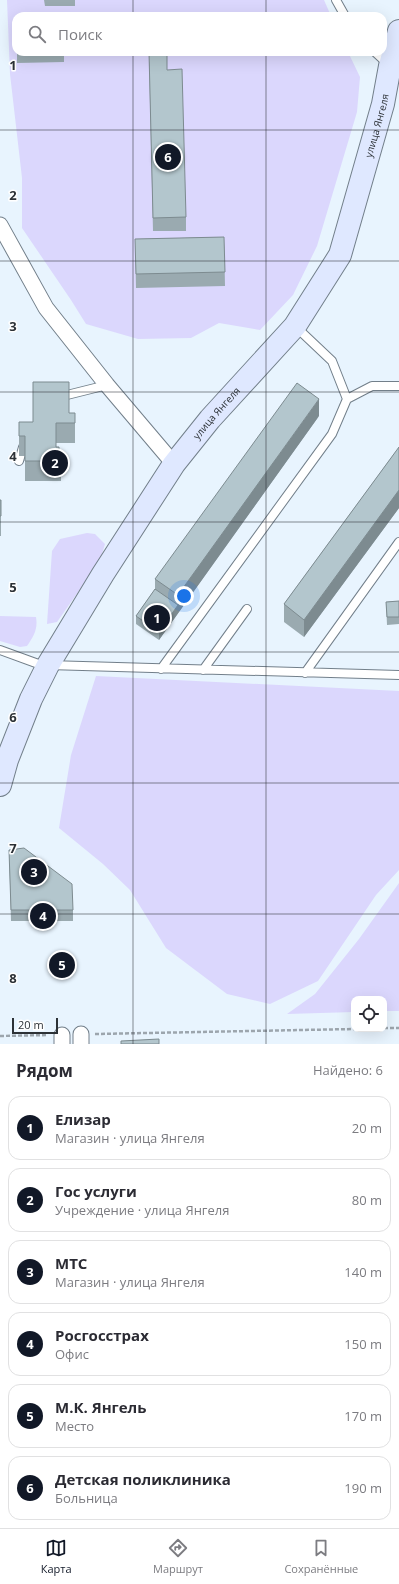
<!DOCTYPE html>
<html lang="ru">
<head>
<meta charset="utf-8">
<style>
  :root { --surface:#fff; --page:#f2f2f3; --text:#2b2b33; --muted:#7c7c81; --line:#e1e1e2; --accent:#111827 }
  body { margin:0; font-family:"Open Sans",sans-serif; background:var(--page); color:var(--text) }
  .controls { position:absolute; right:12px; bottom:12px; display:grid; overflow:hidden; border-radius:8px; box-shadow:0 4px 16px #0002 }
  .controls button { width:36px; height:36px; display:grid; place-items:center; padding:0; border:0; border-bottom:1px solid var(--line); background:var(--surface); color:var(--text); font:20px sans-serif }
  .scale { position:absolute; left:12px; bottom:10px; width:46px; box-sizing:border-box; padding-left:4px; border:2px solid #2c3136; border-top:0; font-size:11px; line-height:14px; white-space:nowrap; color:#2c3136; -webkit-text-stroke:3px #fff; paint-order:stroke }
  .you { position:absolute; left:184px; top:596px; width:14px; height:14px; margin:-10px; border:3px solid #fff; border-radius:50%; background:#1a73e8; box-shadow:0 0 0 6px #1a73e833 }
  .badge { display:grid; place-items:center; width:26px; height:26px; border-radius:50%; background:var(--accent); color:#fff; font-size:13px; font-weight:700 }
  .pin { position:absolute; translate:-50% -50%; border:2px solid #fff; box-shadow:0 1px 4px #0006 }
  .list { margin:0; padding:0; list-style:none }
  h2 { display:flex; justify-content:space-between; align-items:center; height:52px; margin:0; padding:0 16px; font-size:17px }
  h2 small { font-size:13px; font-weight:400; color:var(--muted) }
  .list li { display:grid; grid-template-columns:26px 1fr auto; gap:12px; align-items:center; box-sizing:border-box; height:64px; margin:0 8px 8px; padding:0 8px; border:1px solid var(--line); border-radius:12px }
  .list b { display:block; font-size:15px; white-space:nowrap }
  .list p { margin:0; font-size:13px; white-space:nowrap; color:var(--muted) }
  .list em { font-size:13px; font-style:normal; color:var(--muted) }
  .icon { flex:none; width:22px; height:22px; fill:none; stroke:currentColor; stroke-width:2; stroke-linecap:round; stroke-linejoin:round }
  .map { position:relative; flex:none; width:399px; height:1044px; overflow:hidden }
  .search { position:absolute; background:var(--surface); box-shadow:0 4px 16px #0002; left:12px; right:12px; top:12px; height:44px; display:flex; align-items:center; gap:10px; box-sizing:border-box; padding:0 14px; border-radius:12px; color:var(--muted); font-size:15px }
  .sheet { height:484px; background:var(--surface) }
  nav { display:flex; justify-content:space-around; align-items:center; box-sizing:border-box; height:56px; border-top:1px solid var(--line); background:var(--surface); font-size:11px; color:var(--muted) }
  nav a { display:grid; justify-items:center; gap:2px }
  nav .on { color:var(--accent) }
  .map>svg:first-child { display:block }
  .green { fill:#dbd7fd }
  .lines { fill:none; stroke-linecap:round; stroke-linejoin:round }
  .lane-casing { stroke:#727f8a; stroke-width:10 }
  .street-casing { stroke:#727f8a; stroke-width:17 }
  .secondary-casing { stroke:#727f8a; stroke-width:24 }
  .path { stroke:#9ca5ad; stroke-width:2.5; stroke-dasharray:4 2; stroke-linecap:butt }
  .lane { stroke:#fff; stroke-width:8 }
  .street { stroke:#fff; stroke-width:15 }
  .secondary { stroke:#dfe8ff; stroke-width:22 }
  .wall { fill:#9aaab0 }
  .shaded-wall { fill:#7d8b90 }
  .building { fill:#b3c6cd; stroke:#7d8b90 }
  .grid { fill:none; stroke:#2c3136; stroke-width:1; stroke-opacity:0.55 }
  .labels { text-anchor:middle; dominant-baseline:central; stroke-width:3; stroke-linejoin:round; paint-order:stroke }
  .street-label { font-size:10px; fill:#2c3136; stroke:#fff }
  .grid-label { font-size:13px; text-anchor:middle; font-weight:bold; fill:#2c3136; stroke:#fff; stroke-width:3; stroke-linejoin:round; paint-order:stroke }
</style>
</head>
<body>
<div class="map">
<svg width="399" height="1044" viewBox="0 0 399 1044">
  <rect width="100%" height="100%" fill="#e8f4fe"/>
  <path class="green" d="M 7,0 L 324,0 L 331,16 L 16,16 L 16,52 L 348,52 L 360,77 L 357,112 L 317,246 L 293,295 L 260,330 L 219,323 L 191,338 L 138,339 L 86,324 L 71,300 L 22,228 L 22,178 L 10,74 Z
    M 87,533 L 95,534 L 105,544 L 100,561 L 57,622 L 47,624 L 52,551 L 60,539 Z
    M 0,616 L 36,617 C 38,629 34,636 27,646 L 20,647 L 0,641 Z
    M 96,676 L 399,691 L 399,870 L 376,895 L 318,981 L 270,1004 L 227,994 L 166,948 L 130,890 L 103,864 L 59,828 L 71,755 Z
    M 399,883 L 399,1011 L 384,1011 L 384,999 L 354,999 L 354,1012 L 287,1014 L 315,994 L 359,939 Z"/>
  <g class="lines">
    <defs>
      <path id="lane" d="M 336,0 L 345,16
        M 375,52 L 388,64
        M 295,326 L 332,361 L 347,399
        M 59,397 L 107,385
        M 19,461 L 23,447
        M 0,650 L 44,666 L 48,665 L 399,675
        M 161,669 L 332,434 L 347,399 L 372,386 L 399,386
        M 203,670 L 247,609
        M 305,673 L 399,542"/>
      <path id="street" d="M 0,225 L 46,308 L 107,385 L 174,464
        M 81,1034 L 81,1044
        M 62,1035 L 62,1044"/>
      <g id="secondary">
        <path id="s1" d="M 0,785 L 7,760 L 31,699 L 48,665 L 103,574 L 174,464 L 210,419 L 295,326 L 340,255 L 383,104 L 390,66 L 399,31"/>
      </g>
    </defs>
    <use href="#lane" class="lane-casing"/>
    <use href="#street" class="street-casing"/>
    <use href="#secondary" class="secondary-casing"/>
    <path class="path" d="M 384,1028 L 399,1028
      M 95,1034 L 354,1029
      M 0,1036 L 48,1035"/>
    <use href="#lane" class="lane"/>
    <use href="#street" class="street"/>
    <use href="#secondary" class="secondary"/>
  </g>
  <path class="wall" d="M 44,0 L 75,0 L 75,6 L 45,6 Z
    M 17,52 L 64,52 L 64,62 L 17,63 Z
    M 149,62 L 167,70 L 186,217 L 186,231 L 153,231 Z
    M 224,237 L 225,286 L 136,288 L 135,239 Z
    M 69,413 L 75,413 L 75,443 L 56,443 L 56,447 L 59,453 L 61,453 L 61,481 L 25,481 L 25,456 L 19,456 L 19,422 L 33,422 Z
    M 319,416 L 159,640 L 136,624 L 136,616 L 155,589 L 155,579 Z
    M 399,447 L 399,508 L 304,637 L 284,622 L 284,604 Z
    M 0,500 L 1,500 L 1,536 L 0,536 Z
    M 399,601 L 399,624 L 387,625 L 386,602 Z
    M 9,850 L 73,910 L 73,921 L 11,921 Z"/>
  <path class="shaded-wall" d="M 319,399 L 319,416 L 159,640 L 159,632 L 178,605 L 178,595 Z
    M 399,490 L 399,508 L 304,637 L 304,620 Z"/>
  <path class="building" d="M 149,52 L 167,52 L 167,70 L 182,69 L 186,217 L 153,218 Z
    M 224,237 L 225,272 L 136,274 L 135,239 Z
    M 33,382 L 69,382 L 69,413 L 75,413 L 75,423 L 56,423 L 56,447 L 59,447 L 59,453 L 61,453 L 61,461 L 25,461 L 25,436 L 19,436 L 19,422 L 33,422 Z
    M 297,383 L 319,399 L 178,595 L 155,579 Z
    M 399,447 L 399,490 L 304,620 L 284,604 Z
    M 0,500 L 1,500 L 1,516 L 0,516 Z
    M 155,589 L 178,605 L 159,632 L 136,616 Z
    M 399,601 L 399,617 L 387,617 L 386,602 Z
    M 24,848 L 72,884 L 73,910 L 11,910 L 9,850 Z
    M 159,1039 L 159,1044 L 121,1044 L 121,1041 Z"/>
  <path class="grid" d="M 133,0 L 133,16M 266,0 L 266,16M 133,52 L 133,1044M 266,52 L 266,1044M 0,130 L 399,130M 0,261 L 399,261M 0,392 L 399,392M 0,522 L 399,522M 0,652 L 399,652M 0,783 L 399,783M 0,914 L 399,914"/>
  <g class="labels">
    <g class="street-label">
      <text stroke="none"><textPath href="#s1" startOffset="769">улица Янгеля</textPath></text>
      <text stroke="none"><textPath href="#s1" startOffset="433">улица Янгеля</textPath></text>
    </g>
  </g>
  <g class="grid-label">
    <text x="13" y="70">1</text>
    <text x="13" y="200">2</text>
    <text x="13" y="331">3</text>
    <text x="13" y="461">4</text>
    <text x="13" y="592">5</text>
    <text x="13" y="722">6</text>
    <text x="13" y="853">7</text>
    <text x="13" y="983">8</text>
  </g>
</svg>
<div class="controls">
<button><svg class="icon" aria-label="locate" viewBox="0 0 24 24"><circle cx="12" cy="12" r="6"/><path d="M12 2v4M12 18v4M2 12h4M18 12h4"/></svg></button>
</div>
<div class="scale">20 m</div>
<div class="you"></div>
<div class="pin badge" style="left:157px;top:618px">1</div>
<div class="pin badge" style="left:55px;top:463px">2</div>
<div class="pin badge" style="left:34px;top:872px">3</div>
<div class="pin badge" style="left:43px;top:916px">4</div>
<div class="pin badge" style="left:62px;top:965px">5</div>
<div class="pin badge" style="left:168px;top:157px">6</div>
<div class="search"><svg class="icon" aria-label="search" viewBox="0 0 24 24"><circle cx="10" cy="10" r="6"/><path d="M15 15l6 6"/></svg>Поиск</div>
</div>
<section class="sheet">
<h2>Рядом<small>Найдено: 6</small></h2>
<ul class="list">
<li><span class="badge">1</span><div><b>Елизар</b><p>Магазин · улица Янгеля</p></div><em>20 m</em></li>
<li><span class="badge">2</span><div><b>Гос услуги</b><p>Учреждение · улица Янгеля</p></div><em>80 m</em></li>
<li><span class="badge">3</span><div><b>МТС</b><p>Магазин · улица Янгеля</p></div><em>140 m</em></li>
<li><span class="badge">4</span><div><b>Росгосстрах</b><p>Офис</p></div><em>150 m</em></li>
<li><span class="badge">5</span><div><b>М.К. Янгель</b><p>Место</p></div><em>170 m</em></li>
<li><span class="badge">6</span><div><b>Детская поликлиника</b><p>Больница</p></div><em>190 m</em></li>
</ul>
</section>
<nav>
<a class="on"><svg class="icon" aria-label="map" viewBox="0 0 24 24"><path d="M3 6l6-2 6 2 6-2v14l-6 2-6-2-6 2zM9 4v14M15 6v14"/></svg>Карта</a>
<a><svg class="icon" aria-label="directions" viewBox="0 0 24 24"><path d="M12 3l9 9-9 9-9-9zM9 14v-3h6M13 9l2 2-2 2"/></svg>Маршрут</a>
<a><svg class="icon" aria-label="saved" viewBox="0 0 24 24"><path d="M7 4h10v16l-5-4-5 4z"/></svg>Сохранённые</a>
</nav>
</body>
</html>
